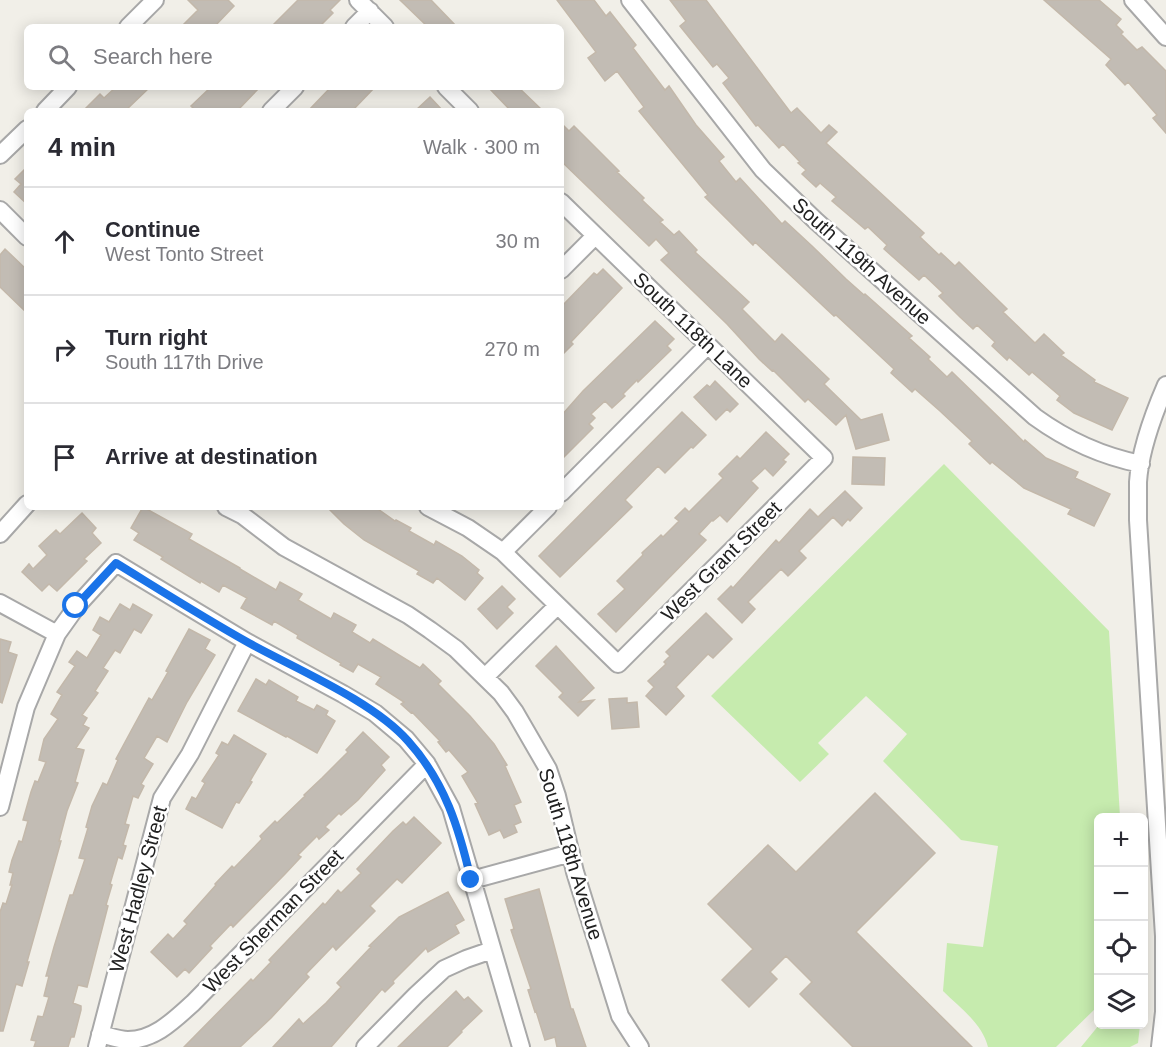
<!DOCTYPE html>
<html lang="en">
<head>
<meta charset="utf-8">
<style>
  :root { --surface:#fff; --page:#f7f7f7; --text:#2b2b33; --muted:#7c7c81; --line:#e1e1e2 }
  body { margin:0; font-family:Helvetica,sans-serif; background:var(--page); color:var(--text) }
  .controls { position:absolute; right:18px; bottom:18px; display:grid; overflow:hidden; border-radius:9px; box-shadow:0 3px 15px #0003 }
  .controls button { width:54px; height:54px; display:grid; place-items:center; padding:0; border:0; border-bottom:2px solid var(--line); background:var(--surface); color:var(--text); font:30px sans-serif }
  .stop { position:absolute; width:18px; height:18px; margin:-14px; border:4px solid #1a73e8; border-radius:50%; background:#fff }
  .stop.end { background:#1a73e8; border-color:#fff; box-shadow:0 2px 6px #0008 }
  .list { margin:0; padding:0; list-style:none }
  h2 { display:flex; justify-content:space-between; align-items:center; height:78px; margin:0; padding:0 24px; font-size:26px }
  h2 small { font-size:20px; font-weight:400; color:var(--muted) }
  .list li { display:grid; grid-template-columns:39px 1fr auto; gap:18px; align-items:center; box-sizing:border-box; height:108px; padding:0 24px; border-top:2px solid var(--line) }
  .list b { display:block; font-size:22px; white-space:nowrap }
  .list p { margin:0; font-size:20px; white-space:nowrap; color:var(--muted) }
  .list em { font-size:20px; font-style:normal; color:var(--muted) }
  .icon { flex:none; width:33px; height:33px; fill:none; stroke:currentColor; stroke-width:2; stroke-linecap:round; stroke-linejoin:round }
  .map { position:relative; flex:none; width:1166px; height:1047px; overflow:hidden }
  .search { position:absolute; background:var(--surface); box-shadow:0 3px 15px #0003; left:24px; top:24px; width:540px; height:66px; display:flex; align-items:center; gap:15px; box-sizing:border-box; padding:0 21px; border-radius:9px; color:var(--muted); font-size:22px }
  .panel { position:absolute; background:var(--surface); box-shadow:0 3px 15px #0003; left:24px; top:108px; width:540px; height:402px; border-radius:9px }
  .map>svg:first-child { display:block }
  .grass { fill:#c6ebae }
  .building { fill:#c2bcb4; stroke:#c3b8aa; stroke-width:1.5 }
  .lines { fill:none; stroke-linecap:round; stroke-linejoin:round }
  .minor-casing { stroke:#a8a8a8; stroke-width:20 }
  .minor { stroke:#fff; stroke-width:16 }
  .route { stroke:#1a73e8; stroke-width:8 }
  .labels { text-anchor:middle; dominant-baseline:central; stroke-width:5; stroke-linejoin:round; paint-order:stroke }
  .street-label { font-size:20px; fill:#212121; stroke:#fff }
</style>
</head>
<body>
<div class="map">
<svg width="1166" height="1047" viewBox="0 0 1166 1047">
  <rect width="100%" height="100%" fill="#f1efe8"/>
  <path class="grass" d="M 944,464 L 1109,631 L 1120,817 L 1098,818 L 1098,1006 L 1056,1047 L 988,1047 C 982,1023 960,1008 943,991 L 947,943 L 983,947 L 998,846 L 961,840 L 883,761 L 907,734 L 866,696 L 818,743 L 829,754 L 800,782 L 711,696 Z
    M 1099,1025 L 1140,1025 L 1138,1043 L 1130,1047 L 1081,1047 Z"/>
  <path class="building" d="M 188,0 L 228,0 L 234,6 L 214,27 L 181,27 L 198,10 Z
    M 298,0 L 340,0 L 330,10 L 333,13 L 319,27 L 271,27 Z
    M 400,0 L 431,0 L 457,27 L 428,27 Z
    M 557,0 L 594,0 L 606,16 L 610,12 L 636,45 L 633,48 L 665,90 L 669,86 L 696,125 L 724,157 L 719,161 L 736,182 L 740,178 L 782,224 L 785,221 L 812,246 L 846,279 L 864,295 L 865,294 L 912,336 L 909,338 L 930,357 L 928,359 L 947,377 L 952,372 L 1024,442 L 1025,440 L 1046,458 L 1078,472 L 1075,478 L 1110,494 L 1094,526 L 1068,514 L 1071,509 L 1024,488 L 992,462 L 990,464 L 969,444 L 972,441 L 940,411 L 915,389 L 912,392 L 891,373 L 894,369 L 836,315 L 834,316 L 755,242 L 753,245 L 705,197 L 708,195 L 639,111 L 644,107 L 617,71 L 605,81 L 588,58 L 596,52 Z
    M 670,0 L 706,0 L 791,113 L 797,108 L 821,133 L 829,125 L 837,132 L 826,143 L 924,233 L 920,237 L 939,255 L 941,253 L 955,266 L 959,262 L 1007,309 L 1003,312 L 1035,343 L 1044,334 L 1064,353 L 1061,355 L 1095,380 L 1094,382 L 1128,398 L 1112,430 L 1074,413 L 1057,400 L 1060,396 L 1032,372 L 1029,375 L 1009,357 L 1007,360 L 992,346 L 995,342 L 977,325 L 973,329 L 960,317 L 939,296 L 943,293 L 924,275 L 919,280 L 884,249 L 887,245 L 868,227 L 865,229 L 832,201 L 836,197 L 820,183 L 816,187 L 802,174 L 806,170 L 798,163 L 800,162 L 783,144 L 779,148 L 758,125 L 756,126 L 723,83 L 729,78 L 717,64 L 713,67 L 680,26 L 686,21 Z
    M 1044,0 L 1099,0 L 1121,19 L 1116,25 L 1123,32 L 1121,34 L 1137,50 L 1142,47 L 1166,71 L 1166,133 L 1153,118 L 1157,115 L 1128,82 L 1125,85 L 1106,65 L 1111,59 Z
    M 116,87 L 150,87 L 125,111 L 83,111 L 100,94 L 104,98 Z
    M 211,87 L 260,87 L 237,111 L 196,111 L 191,106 Z
    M 331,87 L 375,87 L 352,111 L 308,111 Z
    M 488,87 L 518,87 L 543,111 L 511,111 Z
    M 430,97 L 443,111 L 415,111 Z
    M 561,123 L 569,131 L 574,126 L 619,171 L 617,172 L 644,198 L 642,200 L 663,220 L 660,222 L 674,235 L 679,231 L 697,250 L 695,252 L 749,302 L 742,309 L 775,342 L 782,334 L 829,379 L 824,384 L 861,420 L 882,414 L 889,440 L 856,449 L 846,415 L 836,425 L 808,399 L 805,402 L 773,370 L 772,371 L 759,359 L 727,324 L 661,260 L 669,253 L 656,239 L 649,246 L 561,161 Z
    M 27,167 L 27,204 L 14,192 L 21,184 L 15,179 Z
    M 5,249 L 27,270 L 27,313 L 0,287 L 0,255 Z
    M 603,269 L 622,288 L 571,342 L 573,344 L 561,356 L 561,307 L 594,273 L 597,275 Z
    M 655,321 L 674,339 L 667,346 L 671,350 L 638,382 L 637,380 L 623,394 L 625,396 L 612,408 L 605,401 L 591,414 L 595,418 L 589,424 L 593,428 L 561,460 L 561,416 L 583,391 Z
    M 715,381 L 738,404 L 730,412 L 727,409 L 716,420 L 694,397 L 707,385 L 710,387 Z
    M 682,412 L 706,435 L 693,448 L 691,447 L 665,473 L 658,466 L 625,500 L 632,507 L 560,577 L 539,556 Z
    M 766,432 L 789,454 L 783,460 L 786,462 L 773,476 L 765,468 L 751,481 L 758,488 L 727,522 L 720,515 L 713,521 L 712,520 L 699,534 L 706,540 L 616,632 L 598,614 L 625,589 L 617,581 L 643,555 L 642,553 L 661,535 L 663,537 L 679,521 L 675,518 L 685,508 L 689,512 L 723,478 L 719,474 L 737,456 L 740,459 Z
    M 853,457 L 885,458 L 884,485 L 852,484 Z
    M 845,491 L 862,508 L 850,521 L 848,519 L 842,526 L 833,517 L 799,551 L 806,558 L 788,576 L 781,569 L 748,602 L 755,609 L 742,623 L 718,599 L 731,586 L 733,588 L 776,540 L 779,543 L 810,509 L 818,517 Z
    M 143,507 L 192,534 L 189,539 L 240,568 L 240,569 L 276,590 L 280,582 L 302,594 L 298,600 L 331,619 L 334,613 L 356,625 L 352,632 L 370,643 L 373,639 L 420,668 L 423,664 L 441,681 L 438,684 L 470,716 L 494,744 L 507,765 L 505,766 L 521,802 L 514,805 L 521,822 L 514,825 L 517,832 L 504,838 L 500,830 L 489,835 L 475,804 L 478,803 L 462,776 L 468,772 L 449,750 L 446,752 L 438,742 L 440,741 L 412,712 L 411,713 L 401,704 L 404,702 L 376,684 L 381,677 L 358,664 L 353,672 L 340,665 L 341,663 L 297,638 L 298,635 L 274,621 L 272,625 L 241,608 L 247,598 L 223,585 L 219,592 L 201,581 L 200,583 L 161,559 L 163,557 L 134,540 L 139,533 L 131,528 Z
    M 327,507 L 375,507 L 395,521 L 396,520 L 411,528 L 409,531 L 434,545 L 436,541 L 462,556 L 479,570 L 477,573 L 483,578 L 465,600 L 437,578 L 433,583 L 417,574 L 419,571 L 364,540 L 344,524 Z
    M 82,513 L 96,528 L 92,533 L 101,543 L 84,559 L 87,561 L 57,591 L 49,584 L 42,591 L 22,572 L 29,564 L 33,569 L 47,555 L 39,546 L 56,530 L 60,534 Z
    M 502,586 L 515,599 L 507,607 L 513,613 L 497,629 L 478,609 Z
    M 120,604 L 130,610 L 133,604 L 152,615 L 141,633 L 134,629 L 120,653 L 115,650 L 103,668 L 108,671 L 95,691 L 98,693 L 82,715 L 87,718 L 83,725 L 89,728 L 76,748 L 84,750 L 75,782 L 78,783 L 67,811 L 59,841 L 61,841 L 27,962 L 29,962 L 22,986 L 16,984 L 3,1031 L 0,1031 L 0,912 L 3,903 L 6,904 L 12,885 L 10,885 L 13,873 L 9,872 L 12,860 L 19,841 L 22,842 L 28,821 L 23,820 L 31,792 L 35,781 L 38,782 L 46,762 L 39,760 L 44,739 L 58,719 L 51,714 L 62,695 L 57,692 L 75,666 L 69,662 L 77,651 L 87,658 L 101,635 L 93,630 L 100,617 L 109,622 Z
    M 706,613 L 732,639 L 713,658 L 708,654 L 676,687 L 684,696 L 666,715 L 646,696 L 654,687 L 648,681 L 666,664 L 664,662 L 670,656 L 666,652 Z
    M 189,629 L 210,640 L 205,649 L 215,655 L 187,702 L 167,742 L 157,736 L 144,758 L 153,764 L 141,784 L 144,786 L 138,798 L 133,796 L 125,824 L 129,825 L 123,845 L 126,846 L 122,859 L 118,857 L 110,884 L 112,885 L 106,905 L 108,906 L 87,987 L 78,985 L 73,1003 L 81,1006 L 81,1010 L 74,1037 L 71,1037 L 68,1047 L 34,1047 L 36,1041 L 31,1040 L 38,1016 L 43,1017 L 49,997 L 44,996 L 49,976 L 46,976 L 54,947 L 70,895 L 73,895 L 85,859 L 79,858 L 88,828 L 86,827 L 92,806 L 103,783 L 107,785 L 118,760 L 116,759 L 131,731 L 149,698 L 152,700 L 168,672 L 166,671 Z
    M 0,639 L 11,642 L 8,652 L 17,655 L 2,703 L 0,702 Z
    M 556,646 L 594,688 L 579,702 L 594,700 L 578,716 L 559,697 L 563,693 L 536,666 Z
    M 256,679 L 266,685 L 269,680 L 298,697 L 296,701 L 314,710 L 317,705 L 328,711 L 326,715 L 335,721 L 317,753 L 287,736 L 286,737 L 238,711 Z
    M 627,698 L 627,703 L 637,702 L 639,727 L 612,729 L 609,699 Z
    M 363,732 L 389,757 L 381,765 L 385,770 L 358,800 L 341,815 L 339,813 L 325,827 L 329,830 L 319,839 L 317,836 L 298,855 L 301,857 L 285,874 L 233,927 L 231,924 L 210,946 L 212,948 L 189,973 L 185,969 L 177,977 L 151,952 L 168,934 L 173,939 L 187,924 L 184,921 L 216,885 L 215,884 L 232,866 L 234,868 L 262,839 L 260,836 L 275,821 L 277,823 L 305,796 L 304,795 L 322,778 L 348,752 L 346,750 Z
    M 234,735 L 266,754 L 250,781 L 252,782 L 239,803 L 236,802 L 222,828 L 186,809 L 192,797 L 196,799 L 205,783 L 202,781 L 219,755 L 216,753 L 222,742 L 228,745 Z
    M 875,793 L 935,853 L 856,932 L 972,1047 L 853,1047 L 800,994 L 812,982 L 786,956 L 770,972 L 777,979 L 749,1007 L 722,980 L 753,949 L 708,904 L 768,845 L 796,872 Z
    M 414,817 L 441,843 L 402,883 L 397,879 L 370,906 L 375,911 L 336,950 L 333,946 L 306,974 L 309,977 L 271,1018 L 240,1047 L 184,1047 L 251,979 L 253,981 L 271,962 L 269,960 L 323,903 L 325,905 L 338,890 L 341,893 L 361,873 L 357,869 L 393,831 L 403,822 L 406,825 Z
    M 539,889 L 571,1009 L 573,1009 L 586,1047 L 557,1047 L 555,1037 L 545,1040 L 536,1011 L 535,1012 L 528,990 L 531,989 L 511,930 L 514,929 L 505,899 Z
    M 448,892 L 464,920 L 455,925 L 459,933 L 428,952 L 426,948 L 393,981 L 394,983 L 385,992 L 382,989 L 331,1047 L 273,1047 L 299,1019 L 303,1024 L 326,1003 L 341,987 L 337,983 L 371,947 L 369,946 L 399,917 Z
    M 456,991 L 464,1000 L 468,997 L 482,1011 L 461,1031 L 462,1032 L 447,1047 L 398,1047 Z"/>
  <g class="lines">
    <defs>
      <path id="minor" d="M 358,0 L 385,27
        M 630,0 L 763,170 L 816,221 L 1035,417 C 1068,441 1101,456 1141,464
        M 1133,0 L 1166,37
        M 128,27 L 155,0
        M 354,27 L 370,11
        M 446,87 L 470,111
        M 45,111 L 68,87
        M 271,111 L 295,87
        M 0,155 L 27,129
        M 0,210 L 27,237
        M 561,270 L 595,236
        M 561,493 L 708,345
        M 226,507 L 242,515 L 284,547 L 408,615 L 430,630 L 456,649 L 501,693 L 515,712 L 548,769 L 557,796 L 575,872 L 620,1016 L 640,1047
        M 428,507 L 468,528 L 503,552 L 618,664 L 824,458 L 561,202
        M 0,534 L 27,504
        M 503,552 L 548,507
        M 0,603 L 57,634
        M 485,677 L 557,606
        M 0,807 L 26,707 L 57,634 L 77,606 L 116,563 L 247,642 L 343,694 L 375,713 L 406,739 L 427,764 L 451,808 L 521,1047
        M 472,880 L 571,853
        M 100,1034 C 109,1036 119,1040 128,1040 C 155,1040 175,1019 193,1003 L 427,764
        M 97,1047 L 162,798 L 190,754 L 247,642
        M 365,1047 L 416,995 L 444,969 L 466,959 L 492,950
        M 1160,1047 L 1164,1012 L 1164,936 L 1138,520 C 1138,508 1138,495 1138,482 C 1140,450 1153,415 1166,385"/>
    </defs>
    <use href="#minor" class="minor-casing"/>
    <use href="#minor" class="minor"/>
  </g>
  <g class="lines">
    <path class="route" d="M 76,606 L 116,563 C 160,590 204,618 249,643 C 296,669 373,701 408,741 C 445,782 459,828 471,880"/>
  </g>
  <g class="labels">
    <g class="street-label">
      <text transform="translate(862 261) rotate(42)">South 119th Avenue</text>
      <text transform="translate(693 330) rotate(44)">South 118th Lane</text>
      <text transform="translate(721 561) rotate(-45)">West Grant Street</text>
      <text transform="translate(571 854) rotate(73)">South 118th Avenue</text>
      <text transform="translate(138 889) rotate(-75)">West Hadley Street</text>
      <text transform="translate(273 921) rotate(-46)">West Sherman Street</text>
    </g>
  </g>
</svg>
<div class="controls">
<button>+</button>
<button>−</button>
<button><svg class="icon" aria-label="locate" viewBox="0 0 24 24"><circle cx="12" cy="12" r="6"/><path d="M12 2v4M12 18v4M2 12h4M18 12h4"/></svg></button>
<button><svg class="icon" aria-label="layers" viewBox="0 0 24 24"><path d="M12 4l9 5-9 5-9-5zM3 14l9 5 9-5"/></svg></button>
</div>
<div class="stop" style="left:76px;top:606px"></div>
<div class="stop end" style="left:471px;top:880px"></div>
<div class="search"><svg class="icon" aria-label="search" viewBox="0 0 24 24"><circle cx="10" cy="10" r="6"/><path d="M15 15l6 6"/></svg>Search here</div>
<section class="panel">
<h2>4 min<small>Walk · 300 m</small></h2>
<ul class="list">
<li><svg class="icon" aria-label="ahead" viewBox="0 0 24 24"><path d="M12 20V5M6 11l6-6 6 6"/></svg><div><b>Continue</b><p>West Tonto Street</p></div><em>30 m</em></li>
<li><svg class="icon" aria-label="right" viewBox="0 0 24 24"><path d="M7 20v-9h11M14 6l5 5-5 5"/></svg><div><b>Turn right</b><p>South 117th Drive</p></div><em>270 m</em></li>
<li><svg class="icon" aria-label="arrive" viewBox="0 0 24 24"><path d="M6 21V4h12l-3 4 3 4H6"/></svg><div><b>Arrive at destination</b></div></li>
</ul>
</section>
</div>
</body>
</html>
